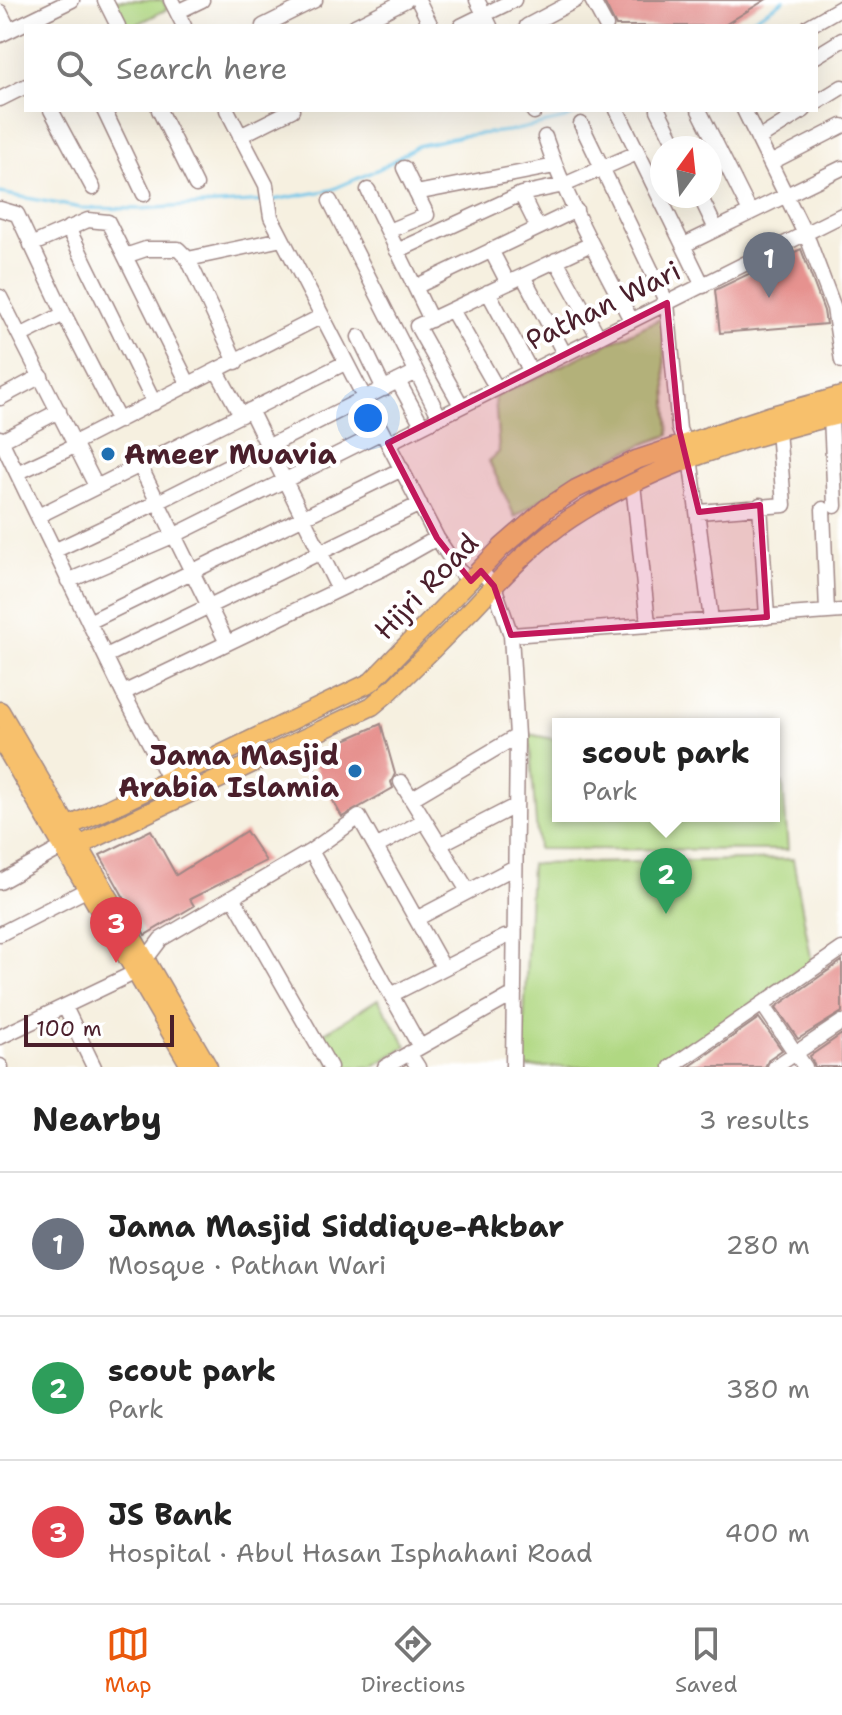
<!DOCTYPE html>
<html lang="en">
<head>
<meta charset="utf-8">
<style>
  :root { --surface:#fff; --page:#f6f6f6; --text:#222; --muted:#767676; --line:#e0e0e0; --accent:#ea580c }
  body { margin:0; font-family:"Shantell Sans",sans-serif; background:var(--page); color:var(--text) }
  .compass { position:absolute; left:650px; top:136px; width:72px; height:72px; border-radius:50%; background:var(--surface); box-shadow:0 8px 32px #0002; rotate:15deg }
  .scale { position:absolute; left:24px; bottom:20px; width:150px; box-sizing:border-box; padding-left:8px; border:4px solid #4a1f2b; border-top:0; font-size:22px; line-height:28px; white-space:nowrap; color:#4a1f2b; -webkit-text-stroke:6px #fff; paint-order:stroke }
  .you { position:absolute; left:368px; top:418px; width:28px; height:28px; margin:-20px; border:6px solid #fff; border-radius:50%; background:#1a73e8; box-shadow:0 0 0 12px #1a73e833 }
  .badge { display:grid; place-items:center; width:52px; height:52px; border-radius:50%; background:var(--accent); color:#fff; font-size:26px; font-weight:700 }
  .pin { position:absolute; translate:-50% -66px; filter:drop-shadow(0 2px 4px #0008) }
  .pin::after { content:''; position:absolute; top:42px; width:28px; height:24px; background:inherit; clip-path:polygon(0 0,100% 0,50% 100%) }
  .popup { position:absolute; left:552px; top:718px; width:228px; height:104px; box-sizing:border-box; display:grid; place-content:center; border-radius:0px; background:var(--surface); filter:drop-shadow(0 2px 6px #0005); font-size:26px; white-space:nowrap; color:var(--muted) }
  .popup b { font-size:30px; color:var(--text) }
  .popup::after { content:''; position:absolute; left:50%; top:100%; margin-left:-16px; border:16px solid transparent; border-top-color:var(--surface) }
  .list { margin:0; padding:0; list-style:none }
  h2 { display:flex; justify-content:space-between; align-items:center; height:104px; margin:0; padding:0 32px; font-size:34px }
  h2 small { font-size:26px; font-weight:400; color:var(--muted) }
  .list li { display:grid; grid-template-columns:52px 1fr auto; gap:24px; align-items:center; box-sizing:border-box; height:144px; padding:0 32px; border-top:2px solid var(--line) }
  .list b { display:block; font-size:30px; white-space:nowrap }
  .list p { margin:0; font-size:26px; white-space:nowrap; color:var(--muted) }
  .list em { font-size:26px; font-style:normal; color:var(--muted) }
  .icon { flex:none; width:44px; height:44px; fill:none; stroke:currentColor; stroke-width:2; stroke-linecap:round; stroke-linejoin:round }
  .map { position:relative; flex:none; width:842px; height:1067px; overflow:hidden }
  .search { position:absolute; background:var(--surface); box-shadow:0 8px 32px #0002; left:24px; right:24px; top:24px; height:88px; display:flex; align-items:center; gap:20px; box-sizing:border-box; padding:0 28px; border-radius:0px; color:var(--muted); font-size:30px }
  .sheet { height:536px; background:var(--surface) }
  nav { display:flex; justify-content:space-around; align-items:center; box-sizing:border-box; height:112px; border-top:2px solid var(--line); background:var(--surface); font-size:22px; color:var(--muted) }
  nav a { display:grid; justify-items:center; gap:4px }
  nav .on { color:var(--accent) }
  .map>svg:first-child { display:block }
  .green { fill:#b0d882; stroke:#7d7c56; stroke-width:2 }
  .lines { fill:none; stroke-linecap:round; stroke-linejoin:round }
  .stream { stroke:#6bc4e9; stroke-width:3 }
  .building { fill:#e6928f }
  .minor-casing { stroke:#a08886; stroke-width:17 }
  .major-casing { stroke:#a08886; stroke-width:21 }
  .minor { stroke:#fff; stroke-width:14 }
  .major { stroke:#f7c06c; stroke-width:18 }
  .marked { fill:#c2185b; fill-opacity:0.2; stroke:#c2185b; stroke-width:6; stroke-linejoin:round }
  .poi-dot { fill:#1f6fb2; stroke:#fff; stroke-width:3 }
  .labels { text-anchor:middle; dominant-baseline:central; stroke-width:8; stroke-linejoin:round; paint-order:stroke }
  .street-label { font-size:28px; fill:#4a1f2b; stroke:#fff }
  .poi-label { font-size:28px; font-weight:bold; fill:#4a1f2b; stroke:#fff; text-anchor:start }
</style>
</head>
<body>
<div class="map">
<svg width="842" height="1067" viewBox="0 0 842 1067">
  <rect width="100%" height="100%" fill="#fff"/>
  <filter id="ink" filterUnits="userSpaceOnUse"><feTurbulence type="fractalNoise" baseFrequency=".0125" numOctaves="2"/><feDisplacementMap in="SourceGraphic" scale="16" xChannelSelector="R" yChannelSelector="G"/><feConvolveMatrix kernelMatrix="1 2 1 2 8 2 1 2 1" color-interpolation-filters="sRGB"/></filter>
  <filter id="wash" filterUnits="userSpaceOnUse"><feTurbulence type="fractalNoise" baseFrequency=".006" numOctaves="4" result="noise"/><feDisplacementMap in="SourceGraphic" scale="32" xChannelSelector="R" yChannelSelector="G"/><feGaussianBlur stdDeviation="1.8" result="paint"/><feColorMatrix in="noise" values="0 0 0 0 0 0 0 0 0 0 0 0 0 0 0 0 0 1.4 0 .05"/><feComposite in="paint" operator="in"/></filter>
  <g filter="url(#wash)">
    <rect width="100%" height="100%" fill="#f6f0e0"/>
    <path class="green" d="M 112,0 L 163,0 L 167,9 L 134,26 L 125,26 Z
      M 662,318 L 669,435 C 612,454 563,483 515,517 L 489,461 L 499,452 L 495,397 Z
      M 529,734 L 558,740 L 558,816 L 774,816 L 774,781 L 783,783 L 788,850 L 538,849 Z
      M 793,859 L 812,963 L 662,1067 L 522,1067 L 531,864 Z
      M 378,999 L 407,1046 L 372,1067 L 332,1067 L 318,1037 Z"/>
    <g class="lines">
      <path class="stream" d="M 742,26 L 784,0
        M 0,193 L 81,208 L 140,209 L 266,201
        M 273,200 L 331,190 L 381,168 L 417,146 L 461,136 L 516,130 L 565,119 L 581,110"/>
    </g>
    <g id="blocks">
      <path class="building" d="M 603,0 L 765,0 L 723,26 L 616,26 Z
        M 801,249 L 824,311 L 826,324 L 720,333 L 715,290 Z
        M 381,724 L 395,774 L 391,782 L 393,788 L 342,817 L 308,756 Z
        M 151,830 L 176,875 L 246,831 L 266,861 L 190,899 L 194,906 L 145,935 L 100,855 Z
        M 842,961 L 842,1012 L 798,1039 L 776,1007 Z
        M 759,1018 L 782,1050 L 769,1059 L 765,1067 L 689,1067 Z
        M 842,1034 L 842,1067 L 815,1067 L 810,1056 Z"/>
    </g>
  </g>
  <g filter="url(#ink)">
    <use href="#blocks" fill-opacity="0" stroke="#a08886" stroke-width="2"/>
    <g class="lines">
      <defs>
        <path id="minor" d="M 105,0 L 118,26
          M 171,0 L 184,26
          M 418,0 L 431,26
          M 477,0 L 490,26
          M 592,0 L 606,26
          M 0,12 L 9,30
          M 177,12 L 202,0
          M 263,26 L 315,0
          M 355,26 L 406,0
          M 461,26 L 514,0
          M 527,26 L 576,0
          M 809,26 L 842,7
          M 0,35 L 72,0
          M 816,56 L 842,40
          M 0,99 L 26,86
          M 816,103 L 842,87
          M 51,110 L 93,188
          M 104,110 L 144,194
          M 159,110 L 196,185
          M 227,110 L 266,185 L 271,217 L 437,538 L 458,570 L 471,581
          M 533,110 L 534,112
          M 617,110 L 703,286
          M 658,110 L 677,148
          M 699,110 L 750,212
          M 744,110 L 809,242 L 834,308 L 842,361
          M 581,124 L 667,303 L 679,429 L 690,457 L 711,620
          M 240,136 L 292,110
          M 545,137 C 566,200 600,260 631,320
          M 758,139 L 804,110
          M 770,163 L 842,126
          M 368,190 L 431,320
          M 416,193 L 555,166
          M 521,194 L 564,185 L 637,153
          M 700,196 L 716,229
          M 330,201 L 439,416
          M 0,209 L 17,214 L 64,314 L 119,421
          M 68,228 L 154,403
          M 388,231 L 427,215 L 404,168
          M 31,245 L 88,220 L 108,222 L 189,385
          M 684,245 L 842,168
          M 491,250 L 508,283
          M 397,251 L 521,194 L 538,228
          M 125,256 L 146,249 L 178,249 L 188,259
          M 556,260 L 598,336
          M 523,276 L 564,353
          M 415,287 L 576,210
          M 488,292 L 530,370
          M 0,297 L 96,486
          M 452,310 L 496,387
          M 20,336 L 64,314
          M 359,337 L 384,389
          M 236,362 L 188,259 L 282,239
          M 217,371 L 241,415
          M 398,381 L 422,425
          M 0,398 L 41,376
          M 461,405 L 417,326 L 591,244
          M 250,410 L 338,588
          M 831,416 L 835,506
          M 0,438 L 123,693 L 169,780
          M 1,441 L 59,411
          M 76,442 L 320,317
          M 388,443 L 842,215
          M 139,464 L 227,643
          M 17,473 L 77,445
          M 633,484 L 648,623
          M 760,505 L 767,617
          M 823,509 L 827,612
          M 699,512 L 784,505 L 778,430
          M 38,516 L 345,363
          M 54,551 L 158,502 L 416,372
          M 481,571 L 494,586 L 511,635 L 517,736 L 513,1067
          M 68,581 L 175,535 L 382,432
          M 89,622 L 402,469
          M 511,635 L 842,611
          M 106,656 L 420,504
          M 123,693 L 384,568 L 437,538
          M 401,782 L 468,891
          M 411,799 L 517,736
          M 439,845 L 515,806
          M 376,847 L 423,821
          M 311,851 L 420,1047
          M 0,882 L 63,847
          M 233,897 L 330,1067
          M 416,919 L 515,867
          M 0,934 L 88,889
          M 391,995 L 505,937 L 514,937
          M 763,1005 L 805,1067
          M 65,1007 L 94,1067
          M 0,1037 L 136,972 L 161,939 L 311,851 L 359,817 L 443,967
          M 409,1053 L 418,1067
          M 0,1066 L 1,1067
          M 385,1067 L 514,994
          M 671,1067 L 842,949
          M 775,1067 L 842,1022"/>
        <path id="major" d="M 0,711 L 208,1067
          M 0,738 L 191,1067
          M 55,832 L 108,809 L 371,682 L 502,547 L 547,508 L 576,489 L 636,460 L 769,416 L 842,396
          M 66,852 L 372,706 L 391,690 C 419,663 446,636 473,608 C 503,576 534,542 571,518 C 653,464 748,437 842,414"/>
      </defs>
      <use href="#minor" class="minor-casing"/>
      <use href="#major" class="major-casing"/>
      <use href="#minor" class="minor"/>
      <use href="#major" class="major"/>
    </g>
  </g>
  <path class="marked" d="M 667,303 L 679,429 L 699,512 L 760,505 L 767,617 L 511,635 L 494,586 L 481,571 L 471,581 L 437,538 L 388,443 Z"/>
  <g class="poi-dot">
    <circle cx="108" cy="454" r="8"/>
    <circle cx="355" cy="771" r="8"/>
  </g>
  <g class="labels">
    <g class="street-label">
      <text transform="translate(603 305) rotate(-26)">Pathan Wari</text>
      <text transform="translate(426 586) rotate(-46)">Hijri Road</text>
    </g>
    <g class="poi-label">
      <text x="124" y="454">Ameer Muavia</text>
      <text x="339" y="755" text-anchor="end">Jama Masjid<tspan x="339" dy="32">Arabia Islamia</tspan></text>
    </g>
  </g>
</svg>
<svg class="compass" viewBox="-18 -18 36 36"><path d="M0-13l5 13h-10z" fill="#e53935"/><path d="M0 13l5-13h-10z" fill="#767676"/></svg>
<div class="scale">100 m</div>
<div class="you"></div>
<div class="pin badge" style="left:769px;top:298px;background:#6b7280">1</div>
<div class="pin badge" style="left:666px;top:914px;background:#2e9e5b">2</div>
<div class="popup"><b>scout park</b>Park</div>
<div class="pin badge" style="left:116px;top:963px;background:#e0444e">3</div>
<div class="search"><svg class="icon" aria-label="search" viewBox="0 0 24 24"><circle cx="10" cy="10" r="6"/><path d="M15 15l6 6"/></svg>Search here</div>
</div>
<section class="sheet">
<h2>Nearby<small>3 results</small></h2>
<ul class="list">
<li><span class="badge" style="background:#6b7280">1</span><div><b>Jama Masjid Siddique-Akbar</b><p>Mosque · Pathan Wari</p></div><em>280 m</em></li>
<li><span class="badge" style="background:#2e9e5b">2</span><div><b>scout park</b><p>Park</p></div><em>380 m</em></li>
<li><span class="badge" style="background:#e0444e">3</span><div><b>JS Bank</b><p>Hospital · Abul Hasan Isphahani Road</p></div><em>400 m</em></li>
</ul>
</section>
<nav>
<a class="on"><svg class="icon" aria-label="map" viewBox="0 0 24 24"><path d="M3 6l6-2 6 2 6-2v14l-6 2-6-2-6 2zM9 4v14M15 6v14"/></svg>Map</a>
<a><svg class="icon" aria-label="directions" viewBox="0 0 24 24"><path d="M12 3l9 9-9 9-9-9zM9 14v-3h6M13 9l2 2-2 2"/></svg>Directions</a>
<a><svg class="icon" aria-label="saved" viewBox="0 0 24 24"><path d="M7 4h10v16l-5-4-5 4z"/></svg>Saved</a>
</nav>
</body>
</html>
